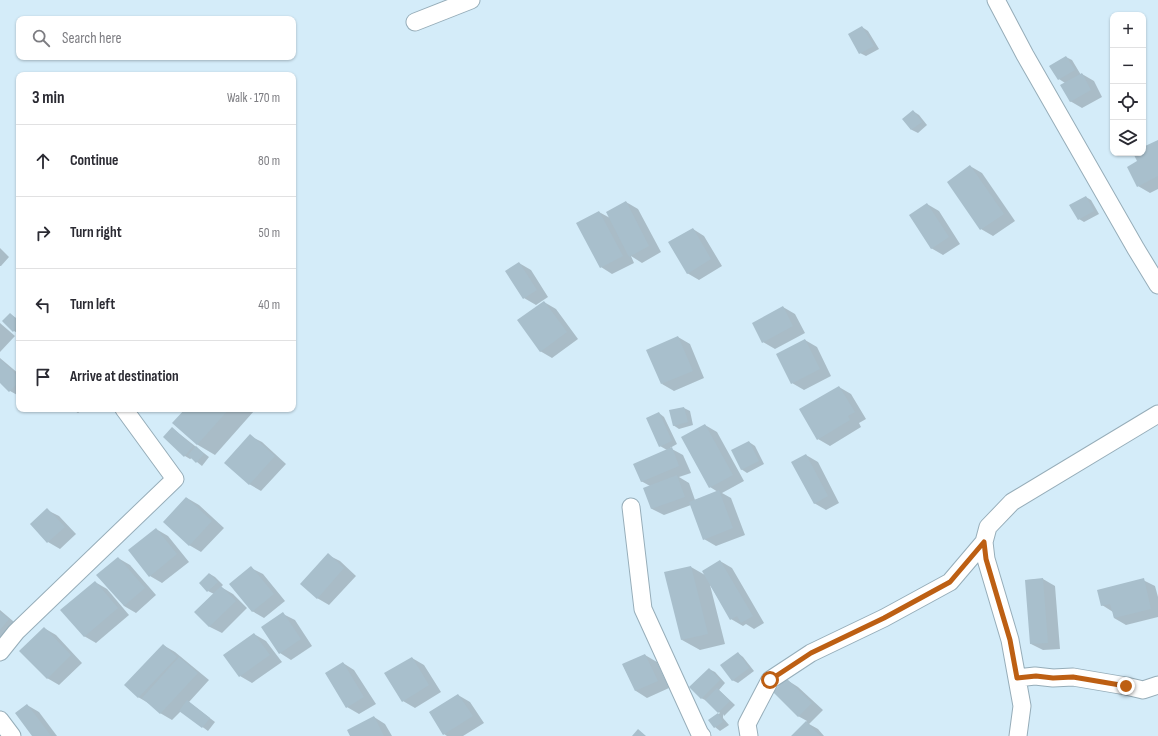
<!DOCTYPE html>
<html lang="en">
<head>
<meta charset="utf-8">
<style>
  :root { --surface:#fff; --page:#f2f2f3; --text:#2b2b33; --muted:#7c7c81; --line:#e1e1e2 }
  body { margin:0; font-family:"Sofia Sans Condensed",sans-serif; background:var(--page); color:var(--text) }
  .controls { position:absolute; right:12px; top:12px; display:grid; overflow:hidden; border-radius:8px; box-shadow:0 1px 3px #0004 }
  .controls button { width:36px; height:36px; display:grid; place-items:center; padding:0; border:0; border-bottom:1px solid var(--line); background:var(--surface); color:var(--text); font:20px sans-serif }
  .stop { position:absolute; width:12px; height:12px; margin:-9px; border:3px solid #bd5f13; border-radius:50%; background:#fff }
  .stop.end { background:#bd5f13; border-color:#fff; box-shadow:0 1px 4px #0008 }
  .list { margin:0; padding:0; list-style:none }
  h2 { display:flex; justify-content:space-between; align-items:center; height:52px; margin:0; padding:0 16px; font-size:17px }
  h2 small { font-size:13px; font-weight:400; color:var(--muted) }
  .list li { display:grid; grid-template-columns:26px 1fr auto; gap:12px; align-items:center; box-sizing:border-box; height:72px; padding:0 16px; border-top:1px solid var(--line) }
  .list b { display:block; font-size:15px; white-space:nowrap }
  .list em { font-size:13px; font-style:normal; color:var(--muted) }
  .icon { flex:none; width:22px; height:22px; fill:none; stroke:currentColor; stroke-width:2; stroke-linecap:round; stroke-linejoin:round }
  .map { position:relative; flex:none; width:1158px; height:736px; overflow:hidden }
  .search { position:absolute; background:var(--surface); box-shadow:0 1px 3px #0004; left:16px; top:16px; width:280px; height:44px; display:flex; align-items:center; gap:10px; box-sizing:border-box; padding:0 14px; border-radius:8px; color:var(--muted); font-size:15px }
  .panel { position:absolute; background:var(--surface); box-shadow:0 1px 3px #0004; left:16px; top:72px; width:280px; height:340px; border-radius:8px }
  .map>svg:first-child { display:block }
  .shadow { fill:#0003 }
  .building { fill:#a8bfcc }
  .lines { fill:none; stroke-linecap:round; stroke-linejoin:round }
  .street-casing { stroke:#96adb9; stroke-width:19 }
  .street { stroke:#fff; stroke-width:17 }
  .route { stroke:#bd5f13; stroke-width:5 }
</style>
</head>
<body>
<div class="map">
<svg width="1158" height="736" viewBox="0 0 1158 736">
  <rect width="100%" height="100%" fill="#d4ecf9"/>
  <path class="shadow" d="M 862,27 L 868,31 L 879,49 L 866,56 L 860,53 Z
    M 1066,57 L 1072,60 L 1081,75 L 1082,74 L 1094,81 L 1102,97 L 1082,108 L 1070,101 L 1065,83 L 1059,79 Z
    M 913,111 L 919,115 L 927,125 L 918,133 L 912,130 L 904,120 Z
    M 1158,141 L 1158,189 L 1150,193 L 1138,186 L 1138,162 L 1143,153 L 1143,148 Z
    M 970,166 L 982,173 L 1015,221 L 993,236 L 981,229 Z
    M 1086,197 L 1091,200 L 1099,214 L 1084,222 L 1079,219 Z
    M 626,202 L 638,209 L 661,252 L 642,263 L 631,256 L 634,263 L 612,274 L 601,267 L 599,212 L 610,218 Z
    M 927,204 L 939,211 L 960,244 L 943,255 L 931,248 Z
    M 693,229 L 704,236 L 722,266 L 699,280 L 687,273 Z
    M 0,248 L 9,257 L 1,266 L 0,266 Z
    M 519,263 L 531,270 L 548,297 L 536,305 L 524,298 Z
    M 544,302 L 556,309 L 578,339 L 552,358 L 540,351 Z
    M 783,307 L 795,314 L 805,333 L 775,349 L 763,342 Z
    M 10,314 L 19,320 L 19,334 L 14,331 Z
    M 0,323 L 15,336 L 0,352 Z
    M 678,337 L 690,344 L 704,378 L 674,391 L 662,384 Z
    M 805,340 L 817,347 L 831,376 L 804,390 L 792,383 Z
    M 0,358 L 19,374 L 19,396 L 10,391 L 0,382 Z
    M 839,387 L 851,394 L 866,419 L 859,423 L 861,427 L 830,446 L 818,439 Z
    M 684,408 L 690,411 L 693,425 L 679,429 L 673,425 Z
    M 72,409 L 83,409 L 78,413 Z
    M 186,409 L 251,409 L 254,411 L 215,455 L 198,445 L 174,423 Z
    M 659,413 L 664,417 L 677,444 L 670,448 L 683,455 L 691,473 L 679,477 L 689,483 L 695,500 L 718,492 L 710,487 L 705,425 L 717,432 L 744,481 L 722,493 L 731,498 L 745,535 L 716,546 L 704,539 L 691,505 L 664,515 L 652,509 L 650,486 L 641,481 L 667,450 L 660,446 Z
    M 172,428 L 209,457 L 202,466 L 192,458 L 190,459 L 185,456 Z
    M 250,436 L 262,442 L 286,464 L 261,491 L 249,484 Z
    M 749,442 L 755,446 L 764,464 L 747,473 L 741,469 Z
    M 806,455 L 818,462 L 839,503 L 826,510 L 814,503 Z
    M 187,498 L 199,505 L 224,528 L 201,552 L 189,545 Z
    M 47,510 L 59,516 L 76,534 L 60,549 L 48,542 L 31,524 Z
    M 156,529 L 168,536 L 189,562 L 162,583 L 150,576 Z
    M 328,555 L 340,561 L 356,576 L 329,605 L 317,598 Z
    M 118,558 L 130,565 L 156,595 L 136,613 L 124,606 Z
    M 720,561 L 732,568 L 764,623 L 754,629 L 746,624 L 743,626 L 731,619 L 710,585 L 725,644 L 700,650 L 682,640 L 691,567 L 705,575 Z
    M 251,568 L 263,574 L 285,601 L 264,618 L 252,611 Z
    M 210,574 L 215,577 L 223,585 L 221,587 L 233,594 L 247,608 L 222,633 L 210,627 L 195,612 L 214,594 L 208,591 Z
    M 1043,579 L 1055,586 L 1060,649 L 1043,650 L 1031,644 L 1026,580 Z
    M 1143,580 L 1155,586 L 1158,597 L 1158,617 L 1126,625 L 1114,618 L 1113,612 L 1102,605 Z
    M 95,582 L 107,589 L 129,615 L 96,643 L 84,636 Z
    M 0,610 L 20,627 L 0,651 Z
    M 283,614 L 295,620 L 312,646 L 291,660 L 280,653 Z
    M 44,628 L 56,635 L 82,663 L 59,685 L 47,678 Z
    M 254,634 L 266,641 L 282,662 L 252,683 L 240,676 Z
    M 163,645 L 175,652 L 209,680 L 189,702 L 215,722 L 208,731 L 181,711 L 172,720 L 160,713 L 150,704 L 138,697 Z
    M 738,653 L 743,657 L 754,671 L 738,683 L 732,680 Z
    M 645,655 L 657,662 L 669,688 L 647,698 L 636,691 L 623,665 Z
    M 412,658 L 424,665 L 441,692 L 415,708 L 403,701 L 386,674 Z
    M 343,663 L 354,670 L 376,704 L 359,714 L 347,707 Z
    M 709,669 L 715,672 L 725,683 L 719,690 L 735,705 L 724,716 L 723,714 L 723,718 L 729,725 L 720,731 L 715,727 L 710,720 L 720,713 L 707,701 L 701,698 Z
    M 787,680 L 798,687 L 823,710 L 809,724 L 818,729 L 824,736 L 792,736 L 807,721 L 798,716 Z
    M 458,695 L 470,702 L 484,723 L 463,736 L 447,736 L 444,734 Z
    M 27,705 L 39,712 L 57,736 L 33,736 Z
    M 374,717 L 385,724 L 392,736 L 351,736 Z"/>
  <path class="building" d="M 862,26 L 874,46 L 859,54 L 848,34 Z
    M 1066,56 L 1075,70 L 1058,80 L 1049,66 Z
    M 1082,73 L 1091,90 L 1070,102 L 1060,85 Z
    M 913,110 L 922,122 L 911,130 L 902,119 Z
    M 1158,140 L 1158,176 L 1137,187 L 1127,167 L 1137,161 L 1133,153 L 1143,153 L 1143,147 Z
    M 970,165 L 1004,214 L 980,230 L 947,182 Z
    M 1086,196 L 1094,211 L 1078,220 L 1069,205 Z
    M 626,201 L 649,246 L 629,257 L 606,212 Z
    M 927,203 L 949,237 L 931,249 L 909,215 Z
    M 599,211 L 623,256 L 600,268 L 576,223 Z
    M 693,228 L 711,259 L 687,274 L 668,242 Z
    M 519,262 L 537,290 L 523,299 L 505,271 Z
    M 544,301 L 567,332 L 540,352 L 517,320 Z
    M 783,306 L 793,326 L 762,343 L 752,323 Z
    M 10,313 L 19,321 L 19,325 L 13,332 L 2,321 Z
    M 678,336 L 693,371 L 661,384 L 646,350 Z
    M 805,339 L 820,369 L 791,384 L 776,354 Z
    M 0,359 L 19,377 L 19,382 L 9,392 L 0,383 Z
    M 839,386 L 855,412 L 848,416 L 850,420 L 817,440 L 799,409 Z
    M 684,407 L 688,422 L 673,426 L 669,410 Z
    M 185,409 L 229,409 L 197,445 L 172,423 Z
    M 659,412 L 672,441 L 659,447 L 646,418 Z
    M 705,424 L 733,475 L 709,488 L 681,437 Z
    M 172,427 L 193,446 L 184,457 L 163,437 Z
    M 250,434 L 275,456 L 249,485 L 224,463 Z
    M 749,441 L 759,461 L 741,470 L 731,450 Z
    M 196,446 L 204,454 L 196,463 L 188,455 Z
    M 672,447 L 679,466 L 641,482 L 633,464 Z
    M 806,454 L 828,496 L 814,504 L 791,462 Z
    M 677,475 L 685,497 L 651,509 L 643,488 Z
    M 719,490 L 733,528 L 703,540 L 689,502 Z
    M 186,497 L 212,521 L 189,546 L 163,522 Z
    M 47,508 L 65,527 L 47,543 L 30,524 Z
    M 156,528 L 177,554 L 149,577 L 128,550 Z
    M 328,553 L 344,568 L 317,599 L 300,584 Z
    M 118,557 L 145,588 L 124,606 L 96,575 Z
    M 720,560 L 753,616 L 741,623 L 737,616 L 730,620 L 702,571 Z
    M 251,566 L 274,594 L 252,612 L 229,584 Z
    M 691,566 L 708,634 L 681,640 L 664,572 Z
    M 209,573 L 218,582 L 207,592 L 199,583 Z
    M 1043,578 L 1048,643 L 1030,644 L 1025,580 Z
    M 1144,578 L 1151,609 L 1114,618 L 1110,604 L 1101,606 L 1097,590 Z
    M 95,581 L 118,608 L 84,637 L 60,610 Z
    M 221,586 L 236,601 L 209,627 L 194,612 Z
    M 0,612 L 9,619 L 0,630 Z
    M 283,612 L 301,639 L 279,654 L 261,627 Z
    M 44,627 L 71,655 L 47,679 L 19,651 Z
    M 254,633 L 270,655 L 239,677 L 223,655 Z
    M 163,644 L 177,657 L 138,698 L 124,685 Z
    M 738,652 L 749,668 L 732,681 L 720,665 Z
    M 645,654 L 658,681 L 635,691 L 622,664 Z
    M 179,657 L 198,673 L 160,714 L 142,698 Z
    M 412,657 L 429,685 L 402,702 L 384,673 Z
    M 343,662 L 364,697 L 346,708 L 325,673 Z
    M 709,668 L 720,680 L 701,699 L 689,687 Z
    M 786,678 L 812,703 L 798,717 L 773,692 Z
    M 717,688 L 730,701 L 718,713 L 705,700 Z
    M 458,694 L 473,716 L 443,735 L 429,712 Z
    M 187,700 L 210,718 L 202,728 L 179,711 Z
    M 27,704 L 51,736 L 32,736 L 15,713 Z
    M 718,713 L 723,722 L 714,728 L 708,720 Z
    M 374,716 L 384,736 L 350,736 L 347,730 Z
    M 806,721 L 820,736 L 791,736 Z
    M 638,729 L 646,736 L 632,736 Z"/>
  <g class="lines">
    <defs>
      <path id="street" d="M 996,0 L 1025,55 L 1136,249 L 1158,285
        M 415,22 L 471,0
        M 631,507 L 643,609 L 700,734 L 702,736
        M 0,652 L 16,632 L 175,479 L 124,409
        M 1017,678 L 1035,676 L 1053,678 L 1073,677 L 1126,686 L 1143,690 L 1158,685
        M 0,720 L 12,736
        M 749,736 L 747,724 L 770,680 L 811,653 L 884,618 L 950,582 L 984,542
        M 1018,736 L 1022,706 L 1010,640 L 986,559 L 984,542 L 988,527 L 1012,502 L 1158,414"/>
    </defs>
    <use href="#street" class="street-casing"/>
    <use href="#street" class="street"/>
  </g>
  <g class="lines">
    <path class="route" d="M 770,680 L 811,653 L 884,618 L 950,582 L 984,542 L 986,559 L 1010,640 L 1017,678 L 1036,676 L 1053,678 L 1073,677 L 1126,686"/>
  </g>
</svg>
<div class="controls">
<button>+</button>
<button>−</button>
<button><svg class="icon" aria-label="locate" viewBox="0 0 24 24"><circle cx="12" cy="12" r="6"/><path d="M12 2v4M12 18v4M2 12h4M18 12h4"/></svg></button>
<button><svg class="icon" aria-label="layers" viewBox="0 0 24 24"><path d="M12 4l9 5-9 5-9-5zM3 14l9 5 9-5"/></svg></button>
</div>
<div class="stop" style="left:770px;top:680px"></div>
<div class="stop end" style="left:1126px;top:686px"></div>
<div class="search"><svg class="icon" aria-label="search" viewBox="0 0 24 24"><circle cx="10" cy="10" r="6"/><path d="M15 15l6 6"/></svg>Search here</div>
<section class="panel">
<h2>3 min<small>Walk · 170 m</small></h2>
<ul class="list">
<li><svg class="icon" aria-label="ahead" viewBox="0 0 24 24"><path d="M12 20V5M6 11l6-6 6 6"/></svg><div><b>Continue</b></div><em>80 m</em></li>
<li><svg class="icon" aria-label="right" viewBox="0 0 24 24"><path d="M7 20v-9h11M14 6l5 5-5 5"/></svg><div><b>Turn right</b></div><em>50 m</em></li>
<li><svg class="icon" aria-label="left" viewBox="0 0 24 24"><path d="M17 20v-9H6M10 6l-5 5 5 5"/></svg><div><b>Turn left</b></div><em>40 m</em></li>
<li><svg class="icon" aria-label="arrive" viewBox="0 0 24 24"><path d="M6 21V4h12l-3 4 3 4H6"/></svg><div><b>Arrive at destination</b></div></li>
</ul>
</section>
</div>
</body>
</html>
